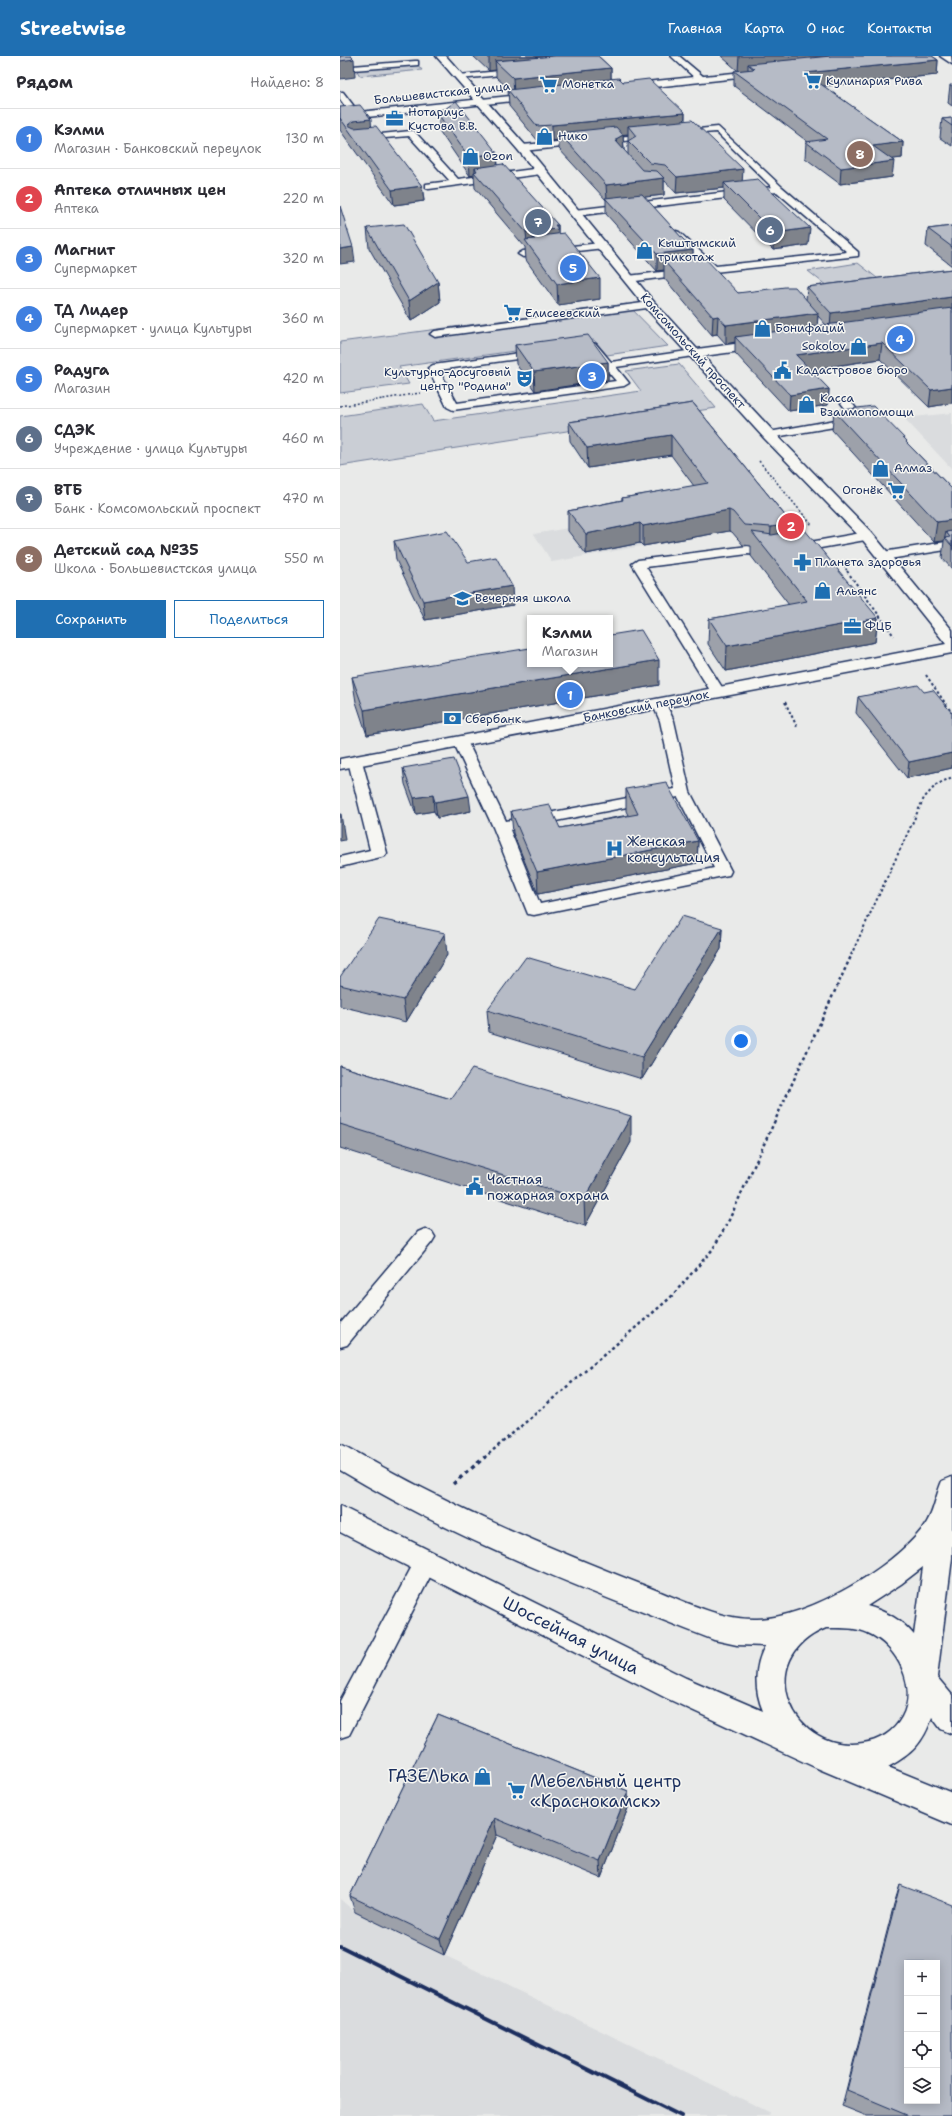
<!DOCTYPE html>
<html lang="ru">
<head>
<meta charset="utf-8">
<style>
  :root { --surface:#fff; --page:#f7f7f7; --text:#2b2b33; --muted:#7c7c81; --line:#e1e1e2; --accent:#1f6fb2 }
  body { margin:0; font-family:"Shantell Sans",sans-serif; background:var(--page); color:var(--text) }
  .controls { position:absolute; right:12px; bottom:12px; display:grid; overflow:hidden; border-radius:0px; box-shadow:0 2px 10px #0003 }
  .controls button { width:36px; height:36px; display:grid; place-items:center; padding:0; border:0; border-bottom:1px solid var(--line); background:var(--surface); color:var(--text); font:20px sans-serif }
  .you { position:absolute; left:401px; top:985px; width:14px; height:14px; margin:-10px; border:3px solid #fff; border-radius:50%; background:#1a73e8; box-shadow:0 0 0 6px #1a73e833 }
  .badge { display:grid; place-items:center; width:26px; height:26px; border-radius:50%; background:var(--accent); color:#fff; font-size:13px; font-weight:700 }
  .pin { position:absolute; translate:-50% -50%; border:2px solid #fff; box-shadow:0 1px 4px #0006 }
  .popup { position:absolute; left:187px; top:559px; width:86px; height:52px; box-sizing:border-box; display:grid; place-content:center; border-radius:0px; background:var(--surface); filter:drop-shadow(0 1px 3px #0005); font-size:13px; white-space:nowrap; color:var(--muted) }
  .popup b { font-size:15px; color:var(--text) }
  .popup::after { content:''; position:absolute; left:50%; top:100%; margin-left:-8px; border:8px solid transparent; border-top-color:var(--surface) }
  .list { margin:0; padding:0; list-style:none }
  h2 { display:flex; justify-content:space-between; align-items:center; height:52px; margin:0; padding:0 16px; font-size:17px }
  h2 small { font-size:13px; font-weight:400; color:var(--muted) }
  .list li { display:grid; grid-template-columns:26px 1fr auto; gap:12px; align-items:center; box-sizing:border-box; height:60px; padding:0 16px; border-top:1px solid var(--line) }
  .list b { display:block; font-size:15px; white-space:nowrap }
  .list p { margin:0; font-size:13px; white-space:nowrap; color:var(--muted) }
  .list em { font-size:13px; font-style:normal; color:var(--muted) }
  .actions { display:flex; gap:8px; padding:12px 16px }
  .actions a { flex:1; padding:9px 0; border:1px solid var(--accent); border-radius:0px; text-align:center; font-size:14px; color:var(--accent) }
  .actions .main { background:var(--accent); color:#fff }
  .icon { flex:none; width:22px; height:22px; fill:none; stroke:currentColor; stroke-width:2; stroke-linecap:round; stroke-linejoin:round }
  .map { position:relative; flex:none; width:612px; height:2060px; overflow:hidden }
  header { display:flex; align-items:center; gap:24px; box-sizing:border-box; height:56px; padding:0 20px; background:var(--accent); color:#fff }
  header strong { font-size:19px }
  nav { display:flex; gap:22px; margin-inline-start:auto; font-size:14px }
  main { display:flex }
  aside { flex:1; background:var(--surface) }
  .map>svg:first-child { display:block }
  .built { fill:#dadcde }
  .green { fill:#caced5; stroke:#727e9a }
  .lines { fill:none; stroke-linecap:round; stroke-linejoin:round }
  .lane-casing { stroke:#1b2f5e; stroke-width:3 }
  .street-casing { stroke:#1b2f5e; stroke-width:3 }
  .secondary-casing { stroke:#1b2f5e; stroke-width:3 }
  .path-far3 { stroke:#1b2f5e; stroke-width:1.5; stroke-dasharray:2 2; stroke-linecap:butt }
  .path-far2 { stroke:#1b2f5e; stroke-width:2; stroke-dasharray:2.5 2.5; stroke-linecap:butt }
  .path-far1 { stroke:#1b2f5e; stroke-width:2.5; stroke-dasharray:3 3; stroke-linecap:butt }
  .path { stroke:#1b2f5e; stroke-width:3.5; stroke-dasharray:4 4; stroke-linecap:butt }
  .lane { fill:#f6f6f2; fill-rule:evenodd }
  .street { fill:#f6f6f2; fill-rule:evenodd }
  .secondary { fill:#f6f6f2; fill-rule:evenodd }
  .rail { stroke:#1b2f5e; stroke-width:4 }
  .wall { fill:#9da1aa; stroke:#1b2f5e; fill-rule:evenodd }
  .shaded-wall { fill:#7f838b; stroke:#1b2f5e }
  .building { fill:#b6bbc6; stroke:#1b2f5e; fill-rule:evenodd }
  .labels { text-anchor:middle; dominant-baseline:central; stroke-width:3; stroke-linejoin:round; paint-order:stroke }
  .far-poi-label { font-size:12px; fill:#1b2f5e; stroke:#f6f6f2; text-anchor:start }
  .far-street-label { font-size:12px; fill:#1b2f5e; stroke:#f6f6f2 }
  .poi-label { font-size:14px; fill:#1b2f5e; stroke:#f6f6f2; text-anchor:start }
  .near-street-label { font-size:17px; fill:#1b2f5e; stroke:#f6f6f2 }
  .near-poi-label { font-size:17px; fill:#1b2f5e; stroke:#f6f6f2; text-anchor:end }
</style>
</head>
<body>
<header>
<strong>Streetwise</strong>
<nav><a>Главная</a><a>Карта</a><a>О нас</a><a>Контакты</a></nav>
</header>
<main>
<aside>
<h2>Рядом<small>Найдено: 8</small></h2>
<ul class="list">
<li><span class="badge" style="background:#3f7fe0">1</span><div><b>Кэлми</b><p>Магазин · Банковский переулок</p></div><em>130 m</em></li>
<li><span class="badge" style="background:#e0444e">2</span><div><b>Аптека отличных цен</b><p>Аптека</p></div><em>220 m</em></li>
<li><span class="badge" style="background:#3f7fe0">3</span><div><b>Магнит</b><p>Супермаркет</p></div><em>320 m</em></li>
<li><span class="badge" style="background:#3f7fe0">4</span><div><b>ТД Лидер</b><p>Супермаркет · улица Культуры</p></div><em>360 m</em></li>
<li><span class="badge" style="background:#3f7fe0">5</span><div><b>Радуга</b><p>Магазин</p></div><em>420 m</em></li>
<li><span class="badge" style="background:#5c6f8a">6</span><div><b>СДЭК</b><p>Учреждение · улица Культуры</p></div><em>460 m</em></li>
<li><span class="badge" style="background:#5c6f8a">7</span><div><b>ВТБ</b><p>Банк · Комсомольский проспект</p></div><em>470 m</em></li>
<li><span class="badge" style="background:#8d6e63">8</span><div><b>Детский сад №35</b><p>Школа · Большевистская улица</p></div><em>550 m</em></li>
</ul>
<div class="actions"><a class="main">Сохранить</a><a>Поделиться</a></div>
</aside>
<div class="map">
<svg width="612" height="2060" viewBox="0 0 612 2060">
  <rect width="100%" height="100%" fill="#e9eae9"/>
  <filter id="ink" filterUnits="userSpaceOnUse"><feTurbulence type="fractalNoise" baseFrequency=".025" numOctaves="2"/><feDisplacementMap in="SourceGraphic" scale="8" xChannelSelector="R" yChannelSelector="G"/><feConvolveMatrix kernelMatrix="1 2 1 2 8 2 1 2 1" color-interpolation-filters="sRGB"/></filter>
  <g filter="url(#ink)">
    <path class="built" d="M 612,357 L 612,413 L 564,362 Z
      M 326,455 L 347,482 L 212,506 L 194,478 Z
      M 0,1843 L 15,1856 L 429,2056 L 428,2060 L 0,2060 Z"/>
    <path class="green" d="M 77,8 L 82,14 L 20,20 L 16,13 Z
      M 518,207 L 542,226 L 492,234 L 468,215 Z
      M 287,248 L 328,290 L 267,299 L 254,284 L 59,311 L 69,328 L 0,337 L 0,286 Z
      M 339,308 L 376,352 L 0,410 L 0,360 L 83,348 L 93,365 L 301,335 L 286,315 Z"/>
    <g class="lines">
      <defs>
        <path id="lane" d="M 331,0 L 339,0 L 364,21 L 364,25 L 358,25 Z
          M 75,5 L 78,5 L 78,9 L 0,15 L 0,11 Z
          M 179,13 L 183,15 L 182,17 L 119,23 L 115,21 L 119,19 Z
          M 0,36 L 3,36 L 19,57 L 19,61 L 13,61 L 0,43 Z
          M 378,71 L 442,131 L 518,196 L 518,200 L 374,216 L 345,193 L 331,178 L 336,175 L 339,176 L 376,210 L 507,196 L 437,136 L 234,160 L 229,157 L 234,154 L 432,131 L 376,76 L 339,79 L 335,77 L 339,75 Z
          M 71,75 L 74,75 L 118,123 L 201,112 L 205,115 L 201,118 L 89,133 L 86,132 L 86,128 L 110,125 L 69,80 L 21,84 L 17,82 L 21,80 Z
          M 311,78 L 315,80 L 314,82 L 182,95 L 178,92 L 182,89 Z
          M 261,187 L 266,190 L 264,192 L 183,201 L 178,198 L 183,195 Z
          M 347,213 L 350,214 L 350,218 L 288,226 L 283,223 L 288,220 Z
          M 310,246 L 314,247 L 314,251 L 95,281 L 90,278 L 95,275 Z
          M 252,287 L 256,288 L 271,306 L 354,294 L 359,297 L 354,300 L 276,311 L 289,327 L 284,330 L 113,354 L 107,351 L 88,312 L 93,309 ZM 249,293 L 276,325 L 117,347 L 99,314 Z
          M 506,344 L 510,345 L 524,362 L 526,364 L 524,366 L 429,382 L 423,379 L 429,376 L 512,361 L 501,347 Z
          M 527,476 L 533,480 L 531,483 L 430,501 L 408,498 L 306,511 L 385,636 L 383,639 L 373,639 L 371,636 L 292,508 L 298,504 L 408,490 L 430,493 Z
          M 612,485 L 612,493 L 543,504 L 537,500 L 543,496 Z
          M 319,643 L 324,644 L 334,665 L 350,736 L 391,815 L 389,819 L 383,820 L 194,859 L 188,858 L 153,771 L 113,685 L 115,682 L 125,682 L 127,685 L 166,765 L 335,733 L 320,665 L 312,647 L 314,644 ZM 338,741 L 374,812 L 200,848 L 170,774 Z
          M 15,701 L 20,702 L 22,705 L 47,797 L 45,800 L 0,811 L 0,801 L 30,794 L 8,705 L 10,702 Z
          M 85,1173 L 92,1176 L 95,1181 L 92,1186 L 7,1289 L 0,1291 L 0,1268 L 78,1176 Z
          M 86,1496 L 94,1499 L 97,1506 L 94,1513 L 9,1679 L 0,1682 L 0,1645 L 78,1499 Z"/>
        <path id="street" d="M 96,0 L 106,0 L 186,90 L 314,246 L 357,293 L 424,284 L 428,285 L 430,288 L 424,292 L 363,300 L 434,376 L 532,477 L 612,574 L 612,597 L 0,713 L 0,703 L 606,588 L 522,483 L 424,382 L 306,252 L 178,94 Z"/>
        <path id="secondary" d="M 600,0 L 611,0 L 612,8 Z
          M 423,14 L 428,17 L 426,19 L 286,34 L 281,31 L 286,28 Z
          M 198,37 L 201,38 L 201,42 L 0,64 L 0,58 Z
          M 0,1388 L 9,1392 C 105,1448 205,1491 308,1531 C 342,1544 379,1564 417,1563 C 468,1562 551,1513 583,1472 C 594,1458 595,1441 602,1425 L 612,1421 L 612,1502 L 597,1621 L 612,1639 L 612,1678 L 601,1673 L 592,1661 C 583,1687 572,1698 548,1711 L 612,1737 L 612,1769 L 477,1712 L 326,1642 L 0,1476 L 0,1450 L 346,1622 L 423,1655 C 414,1634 414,1610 425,1590 L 397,1589 L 374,1584 C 246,1534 118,1485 0,1414 ZM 583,1511 L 574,1579 C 562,1564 545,1555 527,1550 L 561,1528 ZM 486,1572 C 500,1572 515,1571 528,1577 C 558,1590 578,1631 562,1661 C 554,1676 539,1685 523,1687 C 452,1699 410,1603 486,1572 Z"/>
      </defs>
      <use href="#lane" class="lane-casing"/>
      <use href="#street" class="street-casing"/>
      <use href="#secondary" class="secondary-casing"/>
      <path class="path-far3" d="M 0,350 L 80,337
        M 419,405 L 472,469
        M 501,506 L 508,516"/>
      <path class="path-far2" d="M 507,515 L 554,580
        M 586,619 L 612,657
        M 445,646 L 458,673
        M 511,899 L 584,742 L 596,729 L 612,721"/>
      <path class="path-far1" d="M 144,1402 L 330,1242 L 373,1193 L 389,1164 L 512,898"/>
      <path class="path" d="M 113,1428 L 145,1401"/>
      <use href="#lane" class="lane"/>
      <use href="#street" class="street"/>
      <use href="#secondary" class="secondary"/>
      <path class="rail" d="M 0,1890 L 341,2060"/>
    </g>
    <path class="wall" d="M 133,0 L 258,0 L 271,12 L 271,22 L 283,26 L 345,57 L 345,65 L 402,125 L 468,189 L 433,194 L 384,144 L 384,132 L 336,137 L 325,125 L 324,125 L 324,139 L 304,141 L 353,194 L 353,202 L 398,237 L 466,244 L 467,231 L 612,213 L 612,347 L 589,351 L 540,303 L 470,314 L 489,333 L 488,349 L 449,355 L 395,297 L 395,286 L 386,288 L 377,278 L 372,279 L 324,222 L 324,214 L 317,215 L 266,158 L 266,144 L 219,93 L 219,84 L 198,85 L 169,50 L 168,34 L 170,34 L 156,21 L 156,14 L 149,15 ZM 283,78 L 288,78 L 288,99 L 284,94 ZM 478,260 L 486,269 L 477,270 Z
      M 381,0 L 592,0 L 598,4 L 597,19 L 483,30 L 563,86 L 562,102 L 552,103 L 552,121 L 500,128 L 465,102 L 466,86 L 468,86 L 394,30 L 394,15 L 398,15 Z
      M 610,29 L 612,29 L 612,50 L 608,47 Z
      M 0,51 L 32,70 L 82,130 L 84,145 L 54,149 L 0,74 Z
      M 98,58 L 157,97 L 158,109 L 218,169 L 218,178 L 260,243 L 218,249 L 186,204 L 185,191 L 135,132 L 134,119 L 130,120 L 100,76 Z
      M 612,62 L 612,90 L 600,82 L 602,63 Z
      M 612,170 L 612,210 L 586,190 L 588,173 Z
      M 27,172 L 98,226 L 100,246 L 71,265 L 29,192 Z
      M 175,289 L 268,306 L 268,324 L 195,335 L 176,308 Z
      M 353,347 L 452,468 L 451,475 L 538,562 L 535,586 L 386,615 L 368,588 L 369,563 L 449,549 L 411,500 L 411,490 L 403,489 L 392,476 L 389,475 L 303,490 L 300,487 L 246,498 L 228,475 L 228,455 L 282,444 L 282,442 L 354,430 L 331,399 L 248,412 L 230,385 L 229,366 Z
      M 494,355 L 567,387 L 612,433 L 612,513 L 602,502 L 604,485 L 594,486 L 492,374 Z
      M 54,485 L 128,506 L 173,549 L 85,564 L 56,504 Z
      M 12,621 L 319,629 L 27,679 L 16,646 Z
      M 584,636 L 612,657 L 612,712 L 567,722 L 516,657 L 518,641 Z
      M 63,712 L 131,755 L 97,762 L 94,755 L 76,758 L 65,728 Z
      M 286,733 L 358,785 L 357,807 L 198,838 L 173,777 L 171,755 L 220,772 L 288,759 L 286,755 Z
      M 382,872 L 381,893 L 302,1023 L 149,976 L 147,954 L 295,933 Z
      M 107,899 L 66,966 L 0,950 L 0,921 Z
      M 0,1010 L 111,1043 L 291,1086 L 245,1170 L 0,1092 Z
      M 98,1659 L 288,1735 L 288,1752 L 261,1822 L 157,1779 L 104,1899 L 15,1856 L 10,1840 Z
      M 560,1829 L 612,2060 L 527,2060 L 502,2050 L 554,1848 Z"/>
    <path class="shaded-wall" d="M 0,0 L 14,3 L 15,21 L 0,23 Z
      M 149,0 L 207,0 L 207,1 L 155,5 L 156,14 L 149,15 Z
      M 399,0 L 552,0 L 414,13 L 408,8 L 408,14 L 398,15 Z
      M 598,4 L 597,19 L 464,32 L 465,17 Z
      M 271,12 L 271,29 L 174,38 L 173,22 Z
      M 345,57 L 344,73 L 288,70 L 288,78 L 225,84 L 219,77 L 219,84 L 212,85 L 212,69 Z
      M 31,63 L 32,78 L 15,80 L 8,69 L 13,65 Z
      M 283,79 L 284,95 L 276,85 L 276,83 Z
      M 563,86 L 562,102 L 531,106 L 533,90 Z
      M 157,97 L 158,116 L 137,115 L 135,112 L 135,117 L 134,116 L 134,119 L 130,120 L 129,101 Z
      M 554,105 L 552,121 L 500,128 L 501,112 Z
      M 403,113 L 402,129 L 384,127 L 384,132 L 336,137 L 337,121 Z
      M 324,122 L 324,139 L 268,145 L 267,143 L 266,129 Z
      M 82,130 L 84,145 L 54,149 L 52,134 Z
      M 215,169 L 218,169 L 218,190 L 195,183 L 193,181 L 194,192 L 187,186 L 186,176 Z
      M 470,172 L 468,189 L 433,194 L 434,177 Z
      M 13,191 L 15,206 L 0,208 L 0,193 Z
      M 353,194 L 353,211 L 324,205 L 324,214 L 317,215 L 317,198 Z
      M 260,222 L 260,243 L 218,249 L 217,228 Z
      M 98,226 L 100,246 L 71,265 L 69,245 Z
      M 612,241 L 612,257 L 490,273 L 491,257 Z
      M 478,257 L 477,275 L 395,281 L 395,286 L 386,288 L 386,269 Z
      M 378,260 L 377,278 L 372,279 L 373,261 Z
      M 542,287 L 540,303 L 455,316 L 456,299 Z
      M 268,306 L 268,324 L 195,335 L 194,316 Z
      M 612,331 L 612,347 L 589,351 L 591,334 Z
      M 489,333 L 488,349 L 449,355 L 450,339 Z
      M 331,379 L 331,399 L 248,412 L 247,392 Z
      M 389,454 L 389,475 L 303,490 L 303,470 Z
      M 612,464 L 612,484 L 610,481 L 606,476 L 604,485 L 594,486 L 597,466 Z
      M 300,467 L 300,487 L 246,498 L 246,478 Z
      M 452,468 L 450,488 L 430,491 L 431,471 Z
      M 172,530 L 173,549 L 85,564 L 83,545 Z
      M 538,562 L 535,586 L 386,615 L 387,590 Z
      M 319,604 L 319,629 L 27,679 L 24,654 Z
      M 612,697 L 612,712 L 567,722 L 569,706 Z
      M 93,739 L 94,755 L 76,758 L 74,742 Z
      M 129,740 L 131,755 L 97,762 L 95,746 Z
      M 0,758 L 1,758 L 5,784 L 0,785 Z
      M 358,785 L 357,807 L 198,838 L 197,816 Z
      M 382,872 L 381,893 L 302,1023 L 302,1001 Z
      M 105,877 L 107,899 L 66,966 L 63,944 Z
      M 291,1060 L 291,1086 L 245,1170 L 244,1144 Z
      M 288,1735 L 288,1752 L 261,1822 L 260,1805 Z
      M 154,1762 L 157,1779 L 104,1899 L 100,1883 Z"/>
    <path class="building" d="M 0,0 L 11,0 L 14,3 L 0,5 Z
      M 215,0 L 258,0 L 271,12 L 173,22 L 155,5 Z
      M 491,0 L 592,0 L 598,4 L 465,17 L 563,86 L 533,90 L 554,105 L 501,112 L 466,86 L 487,83 L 394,15 L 414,13 L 408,8 Z
      M 279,22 L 283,26 L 309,23 L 345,57 L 212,69 L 197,70 L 168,34 Z
      M 116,45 L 157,97 L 129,101 L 98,58 Z
      M 20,49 L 31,63 L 13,65 L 8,69 L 14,72 L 36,70 L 82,130 L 52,134 L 0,62 L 0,51 Z
      M 612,62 L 612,70 L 602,63 Z
      M 352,64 L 403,113 L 337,121 L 325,109 L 310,107 L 288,85 L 296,80 L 288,70 Z
      M 276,71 L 283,79 L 276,83 L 276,85 L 302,114 L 317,115 L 324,122 L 266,129 L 219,77 Z
      M 163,108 L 218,169 L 215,169 L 218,173 L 186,176 L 134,116 L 137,115 L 135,112 Z
      M 418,123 L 470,172 L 434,177 L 384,127 Z
      M 302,138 L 353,194 L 317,198 L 265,142 Z
      M 0,150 L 13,191 L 0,193 Z
      M 64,168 L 98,226 L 69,245 L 27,172 Z
      M 612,170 L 612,191 L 588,173 Z
      M 224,177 L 260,222 L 217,228 L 185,184 L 195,183 L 193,181 Z
      M 364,201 L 398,237 L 445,231 L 455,231 L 478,257 L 386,269 L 378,260 L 373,261 L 324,205 Z
      M 612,213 L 612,241 L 491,257 L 467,231 Z
      M 612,252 L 612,331 L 591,334 L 542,287 L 456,299 L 489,333 L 450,339 L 395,281 Z
      M 248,279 L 268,306 L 194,316 L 175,289 Z
      M 353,347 L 452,468 L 431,471 L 404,469 L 393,456 L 389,454 L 303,470 L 300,467 L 246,478 L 228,455 L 283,444 L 282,442 L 368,427 L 331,379 L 247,392 L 229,366 Z
      M 533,350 L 567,385 L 566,386 L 612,433 L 612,464 L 597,466 L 494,355 Z
      M 464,473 L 538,562 L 387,590 L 369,563 L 467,545 L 412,476 L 432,479 Z
      M 107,475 L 128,506 L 156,501 L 172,530 L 83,545 L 54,485 Z
      M 612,475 L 612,490 L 605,482 L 610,481 L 606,476 Z
      M 301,574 L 319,604 L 24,654 L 12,621 L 190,592 L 190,608 L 270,608 L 270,579 Z
      M 578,629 L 584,636 L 593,634 L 612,657 L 612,673 L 611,674 L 612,674 L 612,697 L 569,706 L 518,641 Z
      M 114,703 L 129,740 L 95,746 L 93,739 L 74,742 L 63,712 Z
      M 326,726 L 358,785 L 197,816 L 171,755 L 209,748 L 220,772 L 298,758 L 286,733 Z
      M 342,860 L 382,872 L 302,1001 L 147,954 L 186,901 L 295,933 Z
      M 39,863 L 105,877 L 63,944 L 0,929 L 0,921 Z
      M 0,1010 L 111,1043 L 132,1013 L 291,1060 L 244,1144 L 0,1068 Z
      M 98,1659 L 288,1735 L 260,1805 L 154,1762 L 100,1883 L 10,1840 Z
      M 560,1829 L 612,1849 L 612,2060 L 569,2060 L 507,2034 ZM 567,1907 L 597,1907 L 597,2045 L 567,2045 Z"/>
  </g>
  <defs>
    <symbol id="supermarket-bare" viewBox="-9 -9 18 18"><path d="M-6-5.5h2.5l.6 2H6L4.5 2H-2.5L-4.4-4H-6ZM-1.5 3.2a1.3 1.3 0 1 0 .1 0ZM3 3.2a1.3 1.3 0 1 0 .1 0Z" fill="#1f6fb2" stroke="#f6f6f2" stroke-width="2.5" paint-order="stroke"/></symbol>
    <symbol id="office-bare" viewBox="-9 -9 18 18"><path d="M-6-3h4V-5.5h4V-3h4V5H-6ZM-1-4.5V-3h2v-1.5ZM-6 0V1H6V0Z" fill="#1f6fb2" stroke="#f6f6f2" stroke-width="2.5" paint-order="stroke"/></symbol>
    <symbol id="shop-bare" viewBox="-9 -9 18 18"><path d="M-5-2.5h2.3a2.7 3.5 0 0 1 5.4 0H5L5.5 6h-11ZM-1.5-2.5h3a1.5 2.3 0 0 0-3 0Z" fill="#1f6fb2" stroke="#f6f6f2" stroke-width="2.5" paint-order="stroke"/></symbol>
    <symbol id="civic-bare" viewBox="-9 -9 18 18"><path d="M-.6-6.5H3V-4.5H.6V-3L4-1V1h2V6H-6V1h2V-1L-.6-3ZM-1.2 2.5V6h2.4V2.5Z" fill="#1f6fb2" stroke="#f6f6f2" stroke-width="2.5" paint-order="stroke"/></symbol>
    <symbol id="theatre-bare" viewBox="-9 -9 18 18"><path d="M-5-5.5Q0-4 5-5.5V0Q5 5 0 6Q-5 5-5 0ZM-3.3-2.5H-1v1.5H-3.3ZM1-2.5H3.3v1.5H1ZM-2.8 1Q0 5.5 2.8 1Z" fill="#1f6fb2" stroke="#f6f6f2" stroke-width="2.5" paint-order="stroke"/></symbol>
    <symbol id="pharmacy-bare" viewBox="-9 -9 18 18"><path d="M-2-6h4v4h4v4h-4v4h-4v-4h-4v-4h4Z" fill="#1f6fb2" stroke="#f6f6f2" stroke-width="2.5" paint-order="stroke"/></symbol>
    <symbol id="school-bare" viewBox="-9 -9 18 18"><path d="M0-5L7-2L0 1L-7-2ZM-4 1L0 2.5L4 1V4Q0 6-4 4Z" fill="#1f6fb2" stroke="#f6f6f2" stroke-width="2.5" paint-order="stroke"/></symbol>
    <symbol id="bank-bare" viewBox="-9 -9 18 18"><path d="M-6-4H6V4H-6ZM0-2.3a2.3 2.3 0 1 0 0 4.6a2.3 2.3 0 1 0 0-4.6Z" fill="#1f6fb2" stroke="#f6f6f2" stroke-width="2.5" paint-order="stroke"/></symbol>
    <symbol id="hospital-bare" viewBox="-9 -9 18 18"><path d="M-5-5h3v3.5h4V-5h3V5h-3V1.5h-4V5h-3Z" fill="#1f6fb2" stroke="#f6f6f2" stroke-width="2.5" paint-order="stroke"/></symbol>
  </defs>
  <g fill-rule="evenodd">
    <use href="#supermarket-bare" x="460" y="12" width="25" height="25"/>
    <use href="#supermarket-bare" x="196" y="16" width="25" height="25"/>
    <use href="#office-bare" x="42" y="50" width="25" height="25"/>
    <use href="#shop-bare" x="192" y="68" width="25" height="25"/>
    <use href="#shop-bare" x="118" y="88" width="25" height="25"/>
    <use href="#shop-bare" x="292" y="182" width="25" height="25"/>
    <use href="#supermarket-bare" x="160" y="244" width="25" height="25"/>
    <use href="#shop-bare" x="410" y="260" width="25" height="25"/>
    <use href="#shop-bare" x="506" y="278" width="25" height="25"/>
    <use href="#civic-bare" x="430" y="302" width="25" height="25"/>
    <use href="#theatre-bare" x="172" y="310" width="25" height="25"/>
    <use href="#shop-bare" x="454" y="336" width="25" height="25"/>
    <use href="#shop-bare" x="528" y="400" width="25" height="25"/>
    <use href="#supermarket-bare" x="544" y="422" width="25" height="25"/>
    <use href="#pharmacy-bare" x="450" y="494" width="25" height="25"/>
    <use href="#shop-bare" x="470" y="522" width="25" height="25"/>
    <use href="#school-bare" x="110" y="530" width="25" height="25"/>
    <use href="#office-bare" x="500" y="558" width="25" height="25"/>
    <use href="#bank-bare" x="100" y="650" width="25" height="25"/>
    <use href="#hospital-bare" x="262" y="780" width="25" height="25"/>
    <use href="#civic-bare" x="122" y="1118" width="25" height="25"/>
    <use href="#shop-bare" x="130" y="1708" width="25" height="25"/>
    <use href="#supermarket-bare" x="164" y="1722" width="25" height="25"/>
  </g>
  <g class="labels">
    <g class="far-poi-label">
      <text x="486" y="25">Кулинария Рива</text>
      <text x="222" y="28">Монетка</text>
      <text x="68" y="56">Нотариус<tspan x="68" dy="14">Кустова В.В.</tspan></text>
      <text x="218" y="80">Нико</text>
      <text x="143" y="100">Ozon</text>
      <text x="318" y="187">Кыштымский<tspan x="318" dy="14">трикотаж</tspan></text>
      <text x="185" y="257">Елисеевский</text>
      <text x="435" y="272">Бонифаций</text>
      <text x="506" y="290" text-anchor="end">Sokolov</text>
      <text x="456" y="314">Кадастровое бюро</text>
      <text x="171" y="316" text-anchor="end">Культурно-досуговый<tspan x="171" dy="14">центр "Родина"</tspan></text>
      <text x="480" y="342">Касса<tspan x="480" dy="14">Взаимопомощи</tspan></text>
      <text x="554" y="412">Алмаз</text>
      <text x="543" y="434" text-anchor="end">Огонёк</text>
      <text x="475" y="506">Планета здоровья</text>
      <text x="496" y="535">Альянс</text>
      <text x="135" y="542">Вечерняя школа</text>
      <text x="525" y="570">ФЦБ</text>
      <text x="125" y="663">Сбербанк</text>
    </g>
    <g class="far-street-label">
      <text transform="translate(102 37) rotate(-6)">Большевистская улица</text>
      <text transform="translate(353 295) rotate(48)">Комсомольский проспект</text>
      <text transform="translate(306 650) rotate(-11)">Банковский переулок</text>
    </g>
    <g class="poi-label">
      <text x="287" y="785">Женская<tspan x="287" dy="16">консультация</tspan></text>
      <text x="147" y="1123">Частная<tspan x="147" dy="16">пожарная охрана</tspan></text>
    </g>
    <g class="near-street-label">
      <text transform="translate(231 1579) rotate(27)">Шоссейная улица</text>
    </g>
    <g class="near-poi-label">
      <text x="129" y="1720">ГАЗЕЛЬка</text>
      <text x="190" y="1725" text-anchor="start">Мебельный центр<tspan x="190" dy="20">«Краснокамск»</tspan></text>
    </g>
  </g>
</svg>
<div class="controls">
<button>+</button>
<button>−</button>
<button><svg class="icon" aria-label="locate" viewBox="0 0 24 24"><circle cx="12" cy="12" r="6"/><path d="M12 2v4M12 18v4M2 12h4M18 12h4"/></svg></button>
<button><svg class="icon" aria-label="layers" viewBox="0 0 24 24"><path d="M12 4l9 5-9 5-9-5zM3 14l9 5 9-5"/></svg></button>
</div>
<div class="you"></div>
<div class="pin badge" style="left:230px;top:639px;background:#3f7fe0">1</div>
<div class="popup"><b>Кэлми</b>Магазин</div>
<div class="pin badge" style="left:451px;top:470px;background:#e0444e">2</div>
<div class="pin badge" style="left:252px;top:320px;background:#3f7fe0">3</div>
<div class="pin badge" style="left:560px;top:283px;background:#3f7fe0">4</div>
<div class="pin badge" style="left:233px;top:212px;background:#3f7fe0">5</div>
<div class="pin badge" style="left:430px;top:174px;background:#5c6f8a">6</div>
<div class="pin badge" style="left:198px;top:166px;background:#5c6f8a">7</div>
<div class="pin badge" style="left:520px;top:98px;background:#8d6e63">8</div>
</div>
</main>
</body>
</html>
